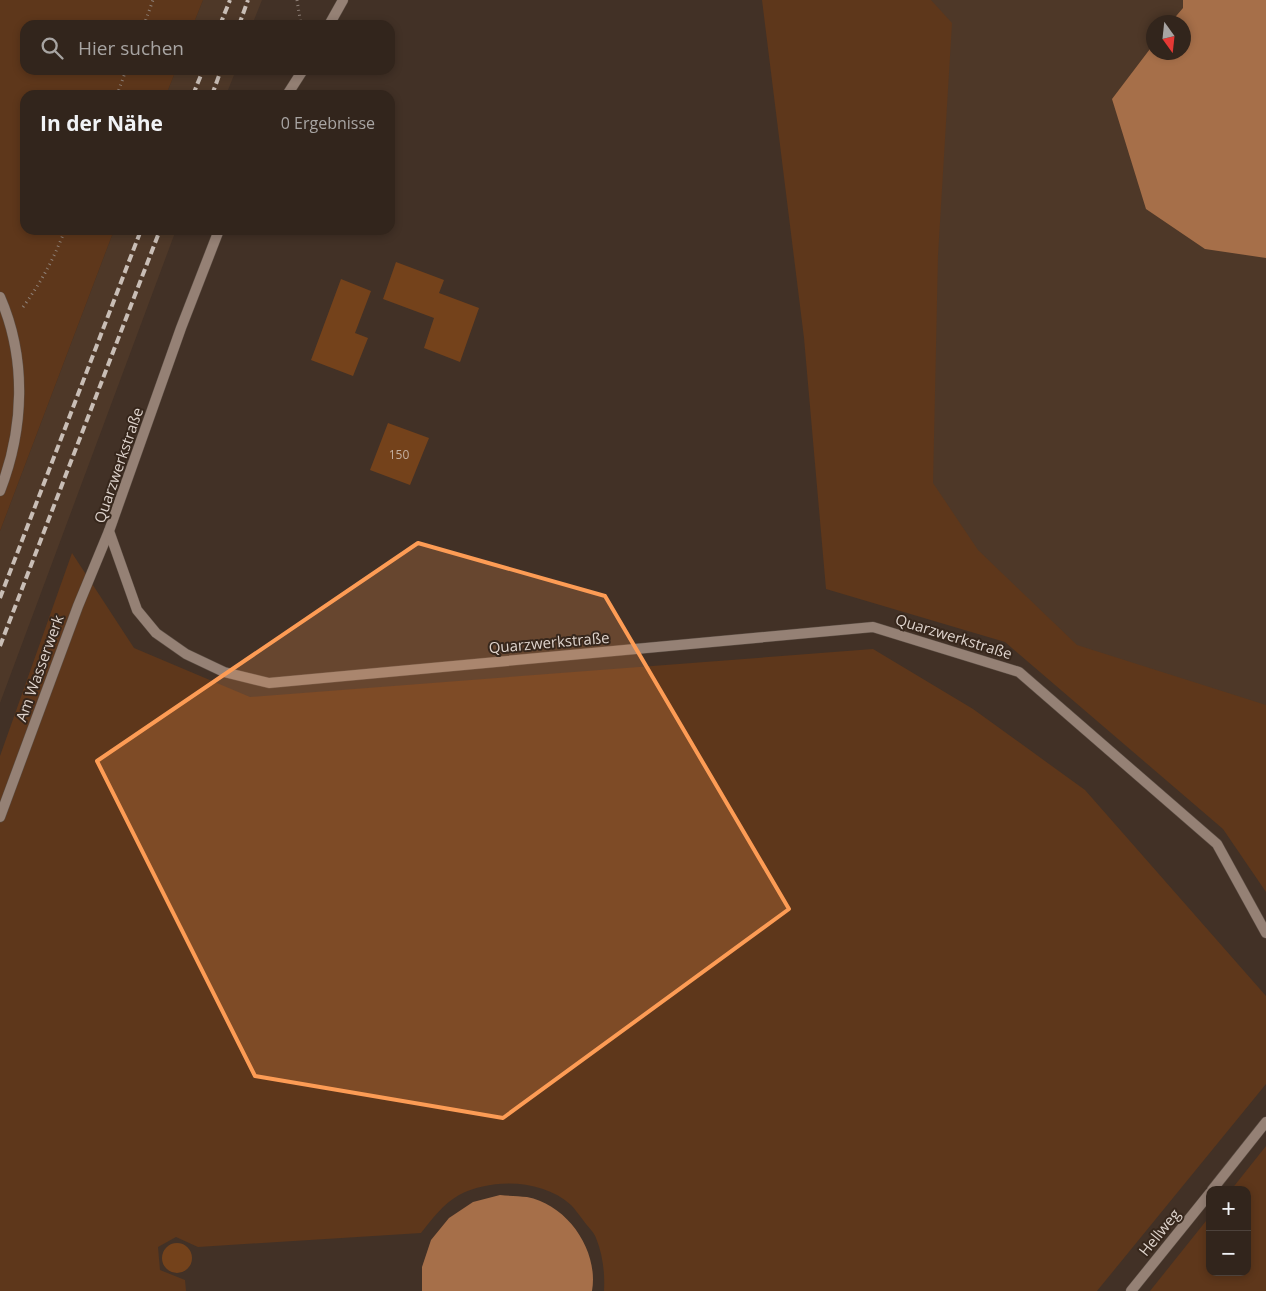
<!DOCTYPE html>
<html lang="de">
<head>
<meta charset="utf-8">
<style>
  :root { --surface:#32251c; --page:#3a2d25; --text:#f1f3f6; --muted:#a8a5a3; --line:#4d423b }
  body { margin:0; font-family:"Open Sans",sans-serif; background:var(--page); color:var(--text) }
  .controls { position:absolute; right:15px; bottom:15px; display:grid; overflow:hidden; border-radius:10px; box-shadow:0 2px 8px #0003 }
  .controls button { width:45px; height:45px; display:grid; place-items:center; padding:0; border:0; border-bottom:1px solid var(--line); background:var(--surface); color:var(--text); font:25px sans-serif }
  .compass { position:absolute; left:1146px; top:15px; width:45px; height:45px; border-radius:50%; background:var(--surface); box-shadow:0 2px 8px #0003; rotate:165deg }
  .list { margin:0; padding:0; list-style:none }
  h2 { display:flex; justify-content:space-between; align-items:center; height:65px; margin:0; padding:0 20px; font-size:21px }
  h2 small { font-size:16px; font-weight:400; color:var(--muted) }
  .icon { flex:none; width:28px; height:28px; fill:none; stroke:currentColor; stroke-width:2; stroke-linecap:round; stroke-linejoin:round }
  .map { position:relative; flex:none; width:1266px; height:1291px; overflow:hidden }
  .search { position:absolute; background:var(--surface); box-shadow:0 2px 8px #0003; left:20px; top:20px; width:375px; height:55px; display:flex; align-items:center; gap:12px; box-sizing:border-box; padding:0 18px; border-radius:15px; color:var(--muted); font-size:19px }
  .panel { position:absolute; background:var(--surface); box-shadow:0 2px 8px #0003; left:20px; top:90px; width:375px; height:145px; border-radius:15px }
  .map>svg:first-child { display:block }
  .built { fill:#4e3828; fill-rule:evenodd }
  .green { fill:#5e371b }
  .water { fill:#a66f49 }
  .building { fill:#74421b }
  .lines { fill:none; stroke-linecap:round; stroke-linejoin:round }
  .service-casing { stroke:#5b4d43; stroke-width:11 }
  .minor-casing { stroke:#5b4d43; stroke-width:11 }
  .path { stroke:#8f8178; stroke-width:3; stroke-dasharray:1 4; stroke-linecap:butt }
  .service { stroke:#958175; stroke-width:10 }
  .minor { stroke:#958175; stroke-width:10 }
  .rail { stroke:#c9beb6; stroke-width:4; stroke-dasharray:8 4; stroke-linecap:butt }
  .marked { fill:#fd9c55; fill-opacity:0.2; stroke:#fd9c55; stroke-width:4; stroke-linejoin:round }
  .labels { text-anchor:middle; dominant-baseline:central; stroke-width:4; stroke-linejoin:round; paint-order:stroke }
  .number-label { font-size:12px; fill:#c4afa0 }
  .street-label { font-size:15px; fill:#ded3cc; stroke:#37271c }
</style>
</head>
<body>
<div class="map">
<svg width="1266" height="1291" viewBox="0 0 1266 1291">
  <rect width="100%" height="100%" fill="#423126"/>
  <path class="built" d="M 203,0 L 262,0 L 252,25 L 193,25 Z
    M 814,0 L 1266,0 L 1266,865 L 868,516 ZM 1154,22 L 1184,22 L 1184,52 L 1154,52 Z
    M 176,70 L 236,70 L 226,95 L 166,95 Z
    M 114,230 L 176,230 L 0,703 L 0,531 Z"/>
  <path class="green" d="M 0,0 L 203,0 L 193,25 L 25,25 L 25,70 L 176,70 L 166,95 L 25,95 L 25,230 L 114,230 L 0,531 Z
    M 762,0 L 931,0 L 952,23 L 938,255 L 933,483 L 978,550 L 1077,645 L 1266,705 L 1266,892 L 1223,829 L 1005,642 L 826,589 L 804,338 Z
    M 72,553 L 134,648 L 250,697 L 873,649 L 973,709 L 1085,790 L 1266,996 L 1266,1084 L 1097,1291 L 604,1291 C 605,1274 603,1255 596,1238 C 594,1232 587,1226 583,1220 C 579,1215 575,1209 571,1205 C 542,1179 492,1178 459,1195 C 443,1204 432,1219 421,1233 L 198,1247 L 176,1237 L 158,1247 L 160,1270 L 185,1280 L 186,1291 L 0,1291 L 0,756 Z
    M 1266,1146 L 1266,1291 L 1150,1291 L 1210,1216 L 1210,1272 L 1247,1272 L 1247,1190 L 1231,1190 Z"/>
  <path class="water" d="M 1183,0 L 1266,0 L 1266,258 L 1205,249 L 1146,209 L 1112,99 L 1153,45 L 1154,52 L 1184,52 L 1184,22 L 1171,22 L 1183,8 Z
    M 500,1195 C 509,1196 519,1196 527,1197 C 568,1205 599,1251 592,1291 L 422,1291 L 422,1267 L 431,1240 L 449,1218 L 473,1202 Z"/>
  <path class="building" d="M 396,262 L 444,280 L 439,293 L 479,308 L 460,362 L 424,348 L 434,318 L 383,299 Z
    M 341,279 L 371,291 L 355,333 L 368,338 L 353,376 L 311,360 Z
    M 388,423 L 429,438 L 410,485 L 370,470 Z
    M162 1258a15 15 0 1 1 30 0a15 15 0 1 1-30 0Z"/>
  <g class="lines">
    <defs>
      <path id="service" d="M 0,817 L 78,606 L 109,531"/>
      <path id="minor" d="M 329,25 L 343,0
        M 287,95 L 303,70
        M 219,230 L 181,328 L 109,531 L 137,610 L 156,633 L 186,654 L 224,672 L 269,683 L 873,627 L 1019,672 L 1217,844 L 1266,933
        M 0,297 C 27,359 24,429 0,491
        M 1212,1190 L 1266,1122
        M 1131,1291 L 1210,1193"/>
    </defs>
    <use href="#service" class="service-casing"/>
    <use href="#minor" class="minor-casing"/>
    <path class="path" d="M 297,0 L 301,25
      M 144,25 L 153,0
      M 117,95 L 126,70
      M 23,307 C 42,281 53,260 65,230"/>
    <use href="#service" class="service"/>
    <use href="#minor" class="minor"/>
    <path class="rail" d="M 220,25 L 230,0
      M 239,25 L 248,0
      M 193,95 L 203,70
      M 212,95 L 221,70
      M 0,598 L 141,230
      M 0,646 L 160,230"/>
  </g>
  <path class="marked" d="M 418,543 L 605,596 L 789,909 L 503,1118 L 255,1076 L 97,761 Z"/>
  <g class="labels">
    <g class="number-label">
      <text x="399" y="454">150</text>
    </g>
    <g class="street-label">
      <text transform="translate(118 465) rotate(-71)">Quarzwerkstraße</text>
      <text transform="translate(954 636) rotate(17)">Quarzwerkstraße</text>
      <text transform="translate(549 642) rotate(-5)">Quarzwerkstraße</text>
      <text transform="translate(39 668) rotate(-70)">Am Wasserwerk</text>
      <text transform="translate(1159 1232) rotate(-51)">Hellweg</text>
    </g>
  </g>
</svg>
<div class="controls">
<button>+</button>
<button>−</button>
</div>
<svg class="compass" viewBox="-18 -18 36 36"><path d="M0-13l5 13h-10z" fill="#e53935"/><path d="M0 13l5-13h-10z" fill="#a8a5a3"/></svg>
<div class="search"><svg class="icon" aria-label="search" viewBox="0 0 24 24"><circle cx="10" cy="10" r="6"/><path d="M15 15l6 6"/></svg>Hier suchen</div>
<section class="panel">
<h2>In der Nähe<small>0 Ergebnisse</small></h2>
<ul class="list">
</ul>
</section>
</div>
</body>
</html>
